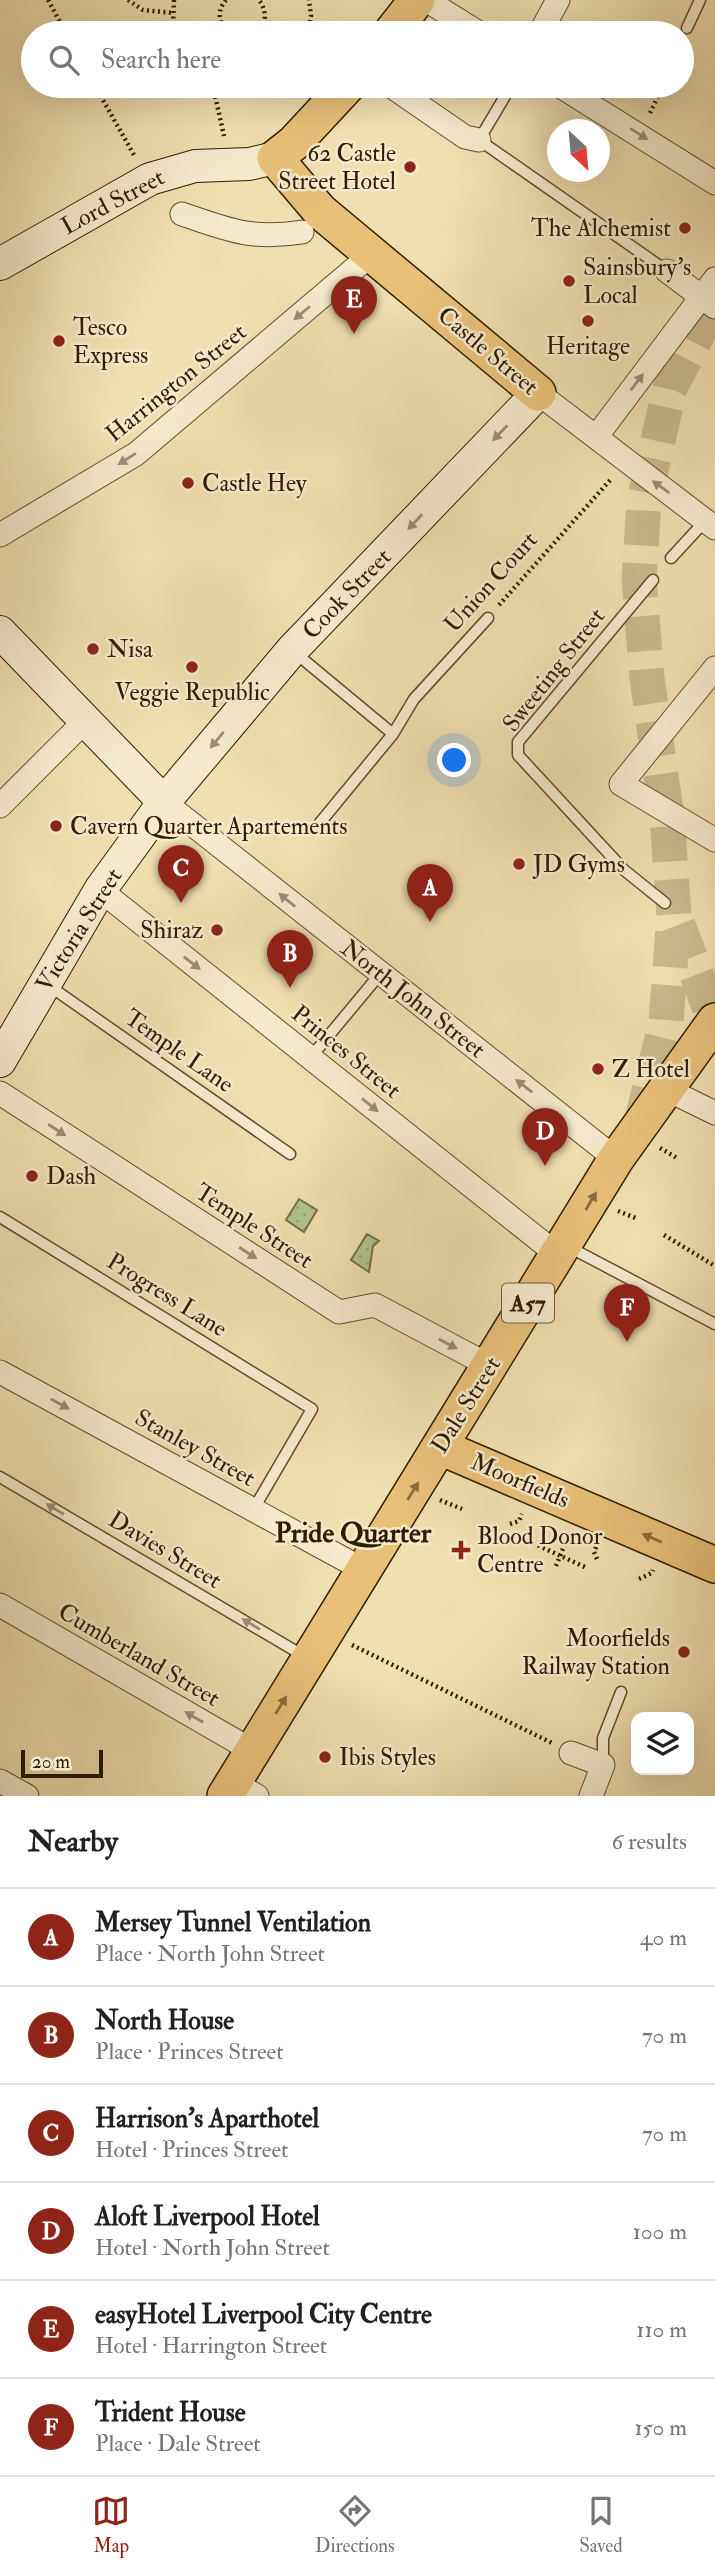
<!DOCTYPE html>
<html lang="en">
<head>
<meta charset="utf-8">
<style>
  :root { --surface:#fff; --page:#f2f2f2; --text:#202124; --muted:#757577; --line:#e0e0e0; --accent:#8f2418 }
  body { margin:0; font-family:"IM FELL Double Pica",serif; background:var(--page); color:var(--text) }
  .controls { position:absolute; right:21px; bottom:21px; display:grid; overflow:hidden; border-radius:14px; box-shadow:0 7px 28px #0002 }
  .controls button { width:63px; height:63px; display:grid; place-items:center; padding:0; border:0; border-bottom:2px solid var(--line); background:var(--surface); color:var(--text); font:35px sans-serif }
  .compass { position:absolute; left:547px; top:119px; width:63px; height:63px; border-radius:50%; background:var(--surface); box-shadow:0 7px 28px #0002; rotate:154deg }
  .scale { position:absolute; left:21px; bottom:18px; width:82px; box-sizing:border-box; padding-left:7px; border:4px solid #301c01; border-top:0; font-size:19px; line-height:24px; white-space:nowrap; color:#301c01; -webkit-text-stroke:5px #f5eacc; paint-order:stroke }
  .you { position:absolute; left:455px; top:761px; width:24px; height:24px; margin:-18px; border:5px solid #fff; border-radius:50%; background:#1a73e8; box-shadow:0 0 0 10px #1a73e833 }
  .badge { display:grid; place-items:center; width:46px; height:46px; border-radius:50%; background:var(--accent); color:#fff; font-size:23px; font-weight:700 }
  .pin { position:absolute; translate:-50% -58px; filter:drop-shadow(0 2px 4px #0008) }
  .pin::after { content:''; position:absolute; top:37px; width:24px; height:21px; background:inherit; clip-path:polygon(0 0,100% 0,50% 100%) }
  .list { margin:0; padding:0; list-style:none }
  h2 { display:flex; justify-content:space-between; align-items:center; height:91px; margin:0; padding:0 28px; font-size:30px }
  h2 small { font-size:23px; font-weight:400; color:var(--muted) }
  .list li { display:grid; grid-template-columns:46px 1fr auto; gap:21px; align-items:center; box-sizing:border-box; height:98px; padding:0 28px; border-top:2px solid var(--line) }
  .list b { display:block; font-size:26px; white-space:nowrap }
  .list p { margin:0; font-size:23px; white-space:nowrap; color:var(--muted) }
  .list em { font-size:23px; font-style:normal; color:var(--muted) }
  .icon { flex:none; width:38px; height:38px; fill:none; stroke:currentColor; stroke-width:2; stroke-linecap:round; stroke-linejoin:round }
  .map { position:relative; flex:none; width:715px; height:1796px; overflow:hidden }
  .search { position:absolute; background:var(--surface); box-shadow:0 7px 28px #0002; left:21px; right:21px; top:21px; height:77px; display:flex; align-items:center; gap:18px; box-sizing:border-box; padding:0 24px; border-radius:38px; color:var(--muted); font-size:26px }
  .sheet { height:679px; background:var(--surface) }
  nav { display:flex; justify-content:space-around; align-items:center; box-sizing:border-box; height:98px; border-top:2px solid var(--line); background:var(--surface); font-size:19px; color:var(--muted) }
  nav a { display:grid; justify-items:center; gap:4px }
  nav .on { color:var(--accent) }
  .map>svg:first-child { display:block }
  .grass { fill:url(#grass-dots); stroke:#727048; stroke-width:2 }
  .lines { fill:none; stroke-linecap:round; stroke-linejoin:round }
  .primary-tunnel { stroke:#cab88d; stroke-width:35; stroke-dasharray:35 18; stroke-linecap:butt }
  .lane-casing { stroke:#604d2d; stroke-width:13 }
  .street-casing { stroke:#604d2d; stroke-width:25 }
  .secondary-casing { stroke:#301c01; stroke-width:34 }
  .primary-casing { stroke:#301c01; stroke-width:38 }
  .path { stroke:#301c01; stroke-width:4.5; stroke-dasharray:2 3.5; stroke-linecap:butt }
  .lane { stroke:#f5eacc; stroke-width:10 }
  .street { stroke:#f5eacc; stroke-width:23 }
  .secondary { stroke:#f5eacc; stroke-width:32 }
  .primary { stroke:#e8c078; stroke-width:35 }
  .oneway { fill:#9c8d71 }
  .oneway2 { fill:#8c6e3c }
  .poi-dot { fill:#8f2418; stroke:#f5eacc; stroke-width:2.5 }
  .labels { text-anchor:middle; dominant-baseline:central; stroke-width:5; stroke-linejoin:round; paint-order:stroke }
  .shield { fill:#f5eacc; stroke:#6b5a3e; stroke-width:2 }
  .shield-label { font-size:23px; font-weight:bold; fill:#301c01 }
  .poi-label { font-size:24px; fill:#301c01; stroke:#f5eacc; text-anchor:start }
  .street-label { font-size:24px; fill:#301c01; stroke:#f5eacc }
  .quarter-label { font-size:28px; font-weight:bold; fill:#301c01; stroke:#f5eacc }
</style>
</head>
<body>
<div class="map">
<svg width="715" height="1796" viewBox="0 0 715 1796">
  <defs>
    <pattern id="grass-dots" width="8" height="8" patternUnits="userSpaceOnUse" patternTransform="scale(1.75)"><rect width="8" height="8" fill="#b3c390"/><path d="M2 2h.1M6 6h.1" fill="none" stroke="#9aa77a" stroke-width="1.8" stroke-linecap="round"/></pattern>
  </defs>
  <rect width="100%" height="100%" fill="#f0dfb0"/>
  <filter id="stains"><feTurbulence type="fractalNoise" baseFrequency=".00286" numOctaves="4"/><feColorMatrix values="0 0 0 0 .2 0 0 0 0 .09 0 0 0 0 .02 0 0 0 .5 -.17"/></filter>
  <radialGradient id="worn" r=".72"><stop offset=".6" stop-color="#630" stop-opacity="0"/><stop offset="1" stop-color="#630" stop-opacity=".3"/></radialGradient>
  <path class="grass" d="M 299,1199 L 317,1210 L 304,1232 L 286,1220 Z
    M 367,1234 L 379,1241 L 373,1246 L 369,1272 L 351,1260 Z"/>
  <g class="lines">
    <path class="primary-tunnel" d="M 678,925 L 715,1022
      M 641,1123 L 666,1022 L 674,915 L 667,817 L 647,678 L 639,580 L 644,501 L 670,388 L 715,301"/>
    <defs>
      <path id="lane" d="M 687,28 L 700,0
        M 511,86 L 479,140 L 667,271
        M 671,558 L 706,520
        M 653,580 L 518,742 L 518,755 L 624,870 L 665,903
        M 293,651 L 393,734
        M 319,824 L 393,734 L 414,699 L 488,618
        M 48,985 L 290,1154
        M 311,1057 L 380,974
        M 0,1217 L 312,1409 L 253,1510
        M 569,1247 L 715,1324
        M 0,1477 L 304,1656
        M 603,1765 L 603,1738 L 621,1692"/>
      <path id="street" d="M 426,0 L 479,33
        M 540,33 L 558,0
        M 391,86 L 465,137 L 479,140
        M 560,86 L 715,183
        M 182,214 C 228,230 252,240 302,232
        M 667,271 L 715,307
        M 538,393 L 715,528
        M 596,437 L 715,279
        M 0,535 L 136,454 L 373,253
        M 715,668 L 621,784 L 715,840
        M 164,802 L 616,1159
        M 0,806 L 85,721
        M 100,890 L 558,1255
        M 666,1089 L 715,1113
        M 0,1093 L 339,1312 L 375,1305 L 490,1366
        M 0,1372 L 364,1570
        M 0,1605 L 253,1751
        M 571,1753 L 603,1765 L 591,1796
        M 0,1781 L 27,1796
        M 233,1782 L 257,1796"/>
      <path id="secondary" d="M 0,264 L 150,179 L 195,166 L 249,164 L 275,158
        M 0,632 L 164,802
        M 0,1061 L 100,890 L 164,802 L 292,650 L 538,393"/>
      <path id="primary" d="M 391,33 L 417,0
        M 347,86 L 294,143 L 275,158 L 320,211 L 538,393
        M 440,1447 L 715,1565
        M 225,1796 L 616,1159 L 715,1021"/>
    </defs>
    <use href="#lane" class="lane-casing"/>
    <use href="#street" class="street-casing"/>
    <use href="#secondary" class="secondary-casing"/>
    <use href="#primary" class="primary-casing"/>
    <path class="path" d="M 48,0 L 66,33
      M 128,0 L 143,10 L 173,13
      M 174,0 L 173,24 L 175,33
      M 226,0 C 217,10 218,23 228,33
      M 257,33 C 267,24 267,11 259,0
      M 308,33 L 311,16 L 309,0
      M 95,86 L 134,155
      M 213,86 L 224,136
      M 285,86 L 295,98
      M 650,113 L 663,86
      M 499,605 L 612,478
      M 660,1148 L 677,1158
      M 618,1211 L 638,1219
      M 664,1235 L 715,1266
      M 440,1500 L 462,1509
      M 510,1524 L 519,1521 L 522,1514
      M 513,1534 L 587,1568
      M 596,1547 L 594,1552 L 597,1559
      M 556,1566 L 569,1534
      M 639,1579 L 652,1573 L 653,1570
      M 352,1645 L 552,1743"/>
    <use href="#lane" class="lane"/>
    <use href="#street" class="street"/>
    <use href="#secondary" class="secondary"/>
    <use href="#primary" class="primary"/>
  </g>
  <defs><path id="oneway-solid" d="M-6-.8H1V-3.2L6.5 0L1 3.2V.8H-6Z" transform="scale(1.75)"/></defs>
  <g class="oneway">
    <use href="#oneway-solid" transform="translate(639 134) rotate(32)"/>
    <use href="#oneway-solid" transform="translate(302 313) rotate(140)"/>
    <use href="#oneway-solid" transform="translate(637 382) rotate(-53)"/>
    <use href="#oneway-solid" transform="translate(500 433) rotate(134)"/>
    <use href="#oneway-solid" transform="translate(127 459) rotate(148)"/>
    <use href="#oneway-solid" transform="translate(661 487) rotate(-144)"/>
    <use href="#oneway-solid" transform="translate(415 522) rotate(133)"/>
    <use href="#oneway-solid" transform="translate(217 740) rotate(130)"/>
    <use href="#oneway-solid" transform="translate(287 900) rotate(-141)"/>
    <use href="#oneway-solid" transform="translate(192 963) rotate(38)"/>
    <use href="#oneway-solid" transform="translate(524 1086) rotate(-142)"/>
    <use href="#oneway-solid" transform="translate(370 1105) rotate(39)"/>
    <use href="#oneway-solid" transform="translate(57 1130) rotate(33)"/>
    <use href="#oneway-solid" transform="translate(248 1253) rotate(33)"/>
    <use href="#oneway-solid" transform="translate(448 1344) rotate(28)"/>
    <use href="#oneway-solid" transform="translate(60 1404) rotate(29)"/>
    <use href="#oneway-solid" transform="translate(55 1509) rotate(-149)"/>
    <use href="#oneway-solid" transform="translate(251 1624) rotate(-149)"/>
    <use href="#oneway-solid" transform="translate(194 1717) rotate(-150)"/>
  </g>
  <g class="oneway2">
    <use href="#oneway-solid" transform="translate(591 1201) rotate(-59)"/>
    <use href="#oneway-solid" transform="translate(413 1491) rotate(-58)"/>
    <use href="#oneway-solid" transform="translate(652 1538) rotate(-157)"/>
    <use href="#oneway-solid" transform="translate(281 1705) rotate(-58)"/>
  </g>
  <g class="poi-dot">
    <circle cx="410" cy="167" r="7"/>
    <circle cx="685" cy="228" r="7"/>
    <circle cx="569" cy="281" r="7"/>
    <circle cx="588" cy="321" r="7"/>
    <circle cx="59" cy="341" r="7"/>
    <circle cx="188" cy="483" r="7"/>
    <circle cx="93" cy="649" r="7"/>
    <circle cx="192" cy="667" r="7"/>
    <circle cx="56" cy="826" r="7"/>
    <circle cx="519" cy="864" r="7"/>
    <circle cx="217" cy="930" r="7"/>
    <circle cx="598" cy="1069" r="7"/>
    <circle cx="32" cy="1176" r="7"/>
    <path d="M457.5 1539.5h7v7h7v7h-7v7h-7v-7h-7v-7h7z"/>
    <circle cx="684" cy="1652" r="7"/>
    <circle cx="325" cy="1757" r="7"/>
  </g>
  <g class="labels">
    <rect class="shield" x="502" y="1283.5" width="52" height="39" rx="5"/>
    <g class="shield-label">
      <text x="528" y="1303">A57</text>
    </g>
    <g class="poi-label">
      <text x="396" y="153" text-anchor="end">62 Castle<tspan x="396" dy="28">Street Hotel</tspan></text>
      <text x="671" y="228" text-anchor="end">The Alchemist</text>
      <text x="583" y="267">Sainsbury's<tspan x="583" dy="28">Local</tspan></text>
      <text x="73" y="327">Tesco<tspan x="73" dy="28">Express</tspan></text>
      <text x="588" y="346" text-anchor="middle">Heritage</text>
      <text x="202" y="483">Castle Hey</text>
      <text x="107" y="649">Nisa</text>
      <text x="192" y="692" text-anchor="middle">Veggie Republic</text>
      <text x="70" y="826">Cavern Quarter Apartements</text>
      <text x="533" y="864">JD Gyms</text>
      <text x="203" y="930" text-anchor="end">Shiraz</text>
      <text x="612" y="1069">Z Hotel</text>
      <text x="46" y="1176">Dash</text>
      <text x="477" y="1536">Blood Donor<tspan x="477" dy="28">Centre</tspan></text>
      <text x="670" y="1638" text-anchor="end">Moorfields<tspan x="670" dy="28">Railway Station</tspan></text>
      <text x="339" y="1757">Ibis Styles</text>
    </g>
    <g class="street-label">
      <text transform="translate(113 202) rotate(-28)">Lord Street</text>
      <text transform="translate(488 351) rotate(40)">Castle Street</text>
      <text transform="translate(176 383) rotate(-39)">Harrington Street</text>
      <text transform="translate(491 582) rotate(-48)">Union Court</text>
      <text transform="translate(347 594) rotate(-46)">Cook Street</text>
      <text transform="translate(554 670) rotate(-52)">Sweeting Street</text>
      <text transform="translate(79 930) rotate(-58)">Victoria Street</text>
      <text transform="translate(413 999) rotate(38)">North John Street</text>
      <text transform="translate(179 1051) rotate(35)">Temple Lane</text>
      <text transform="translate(346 1052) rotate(39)">Princes Street</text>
      <text transform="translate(254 1226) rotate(33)">Temple Street</text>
      <text transform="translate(167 1295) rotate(32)">Progress Lane</text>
      <text transform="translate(466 1405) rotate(-58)">Dale Street</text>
      <text transform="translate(195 1448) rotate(29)">Stanley Street</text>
      <text transform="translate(520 1481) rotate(23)">Moorfields</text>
      <text transform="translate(165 1550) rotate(31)">Davies Street</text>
      <text transform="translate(139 1655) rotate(30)">Cumberland Street</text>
    </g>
    <g class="quarter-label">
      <text x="353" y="1533">Pride Quarter</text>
    </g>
  </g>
  <rect width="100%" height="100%" filter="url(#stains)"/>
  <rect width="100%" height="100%" fill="url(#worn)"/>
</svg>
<div class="controls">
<button><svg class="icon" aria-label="layers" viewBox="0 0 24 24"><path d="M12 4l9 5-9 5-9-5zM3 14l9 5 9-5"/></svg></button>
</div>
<svg class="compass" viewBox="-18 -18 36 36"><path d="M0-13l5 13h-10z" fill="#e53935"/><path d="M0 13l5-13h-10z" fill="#757577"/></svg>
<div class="scale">20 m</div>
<div class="you"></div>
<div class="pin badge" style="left:430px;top:922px">A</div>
<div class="pin badge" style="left:290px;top:988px">B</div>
<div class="pin badge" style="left:181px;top:903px">C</div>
<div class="pin badge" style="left:545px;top:1166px">D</div>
<div class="pin badge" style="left:354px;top:334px">E</div>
<div class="pin badge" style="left:627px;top:1342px">F</div>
<div class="search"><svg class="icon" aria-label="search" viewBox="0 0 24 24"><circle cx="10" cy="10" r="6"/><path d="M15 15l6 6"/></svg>Search here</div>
</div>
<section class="sheet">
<h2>Nearby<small>6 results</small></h2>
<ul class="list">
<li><span class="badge">A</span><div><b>Mersey Tunnel Ventilation</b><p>Place · North John Street</p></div><em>40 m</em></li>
<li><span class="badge">B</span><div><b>North House</b><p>Place · Princes Street</p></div><em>70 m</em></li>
<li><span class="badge">C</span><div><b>Harrison's Aparthotel</b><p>Hotel · Princes Street</p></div><em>70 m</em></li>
<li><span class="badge">D</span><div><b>Aloft Liverpool Hotel</b><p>Hotel · North John Street</p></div><em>100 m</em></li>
<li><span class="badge">E</span><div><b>easyHotel Liverpool City Centre</b><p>Hotel · Harrington Street</p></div><em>110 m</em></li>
<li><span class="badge">F</span><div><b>Trident House</b><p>Place · Dale Street</p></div><em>150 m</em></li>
</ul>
</section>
<nav>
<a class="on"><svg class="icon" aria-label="map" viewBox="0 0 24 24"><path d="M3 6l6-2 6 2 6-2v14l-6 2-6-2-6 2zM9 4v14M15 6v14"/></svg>Map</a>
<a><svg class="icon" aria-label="directions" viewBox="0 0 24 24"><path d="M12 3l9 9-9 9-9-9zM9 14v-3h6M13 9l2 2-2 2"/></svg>Directions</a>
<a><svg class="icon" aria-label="saved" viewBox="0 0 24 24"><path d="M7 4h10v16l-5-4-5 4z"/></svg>Saved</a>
</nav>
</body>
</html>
